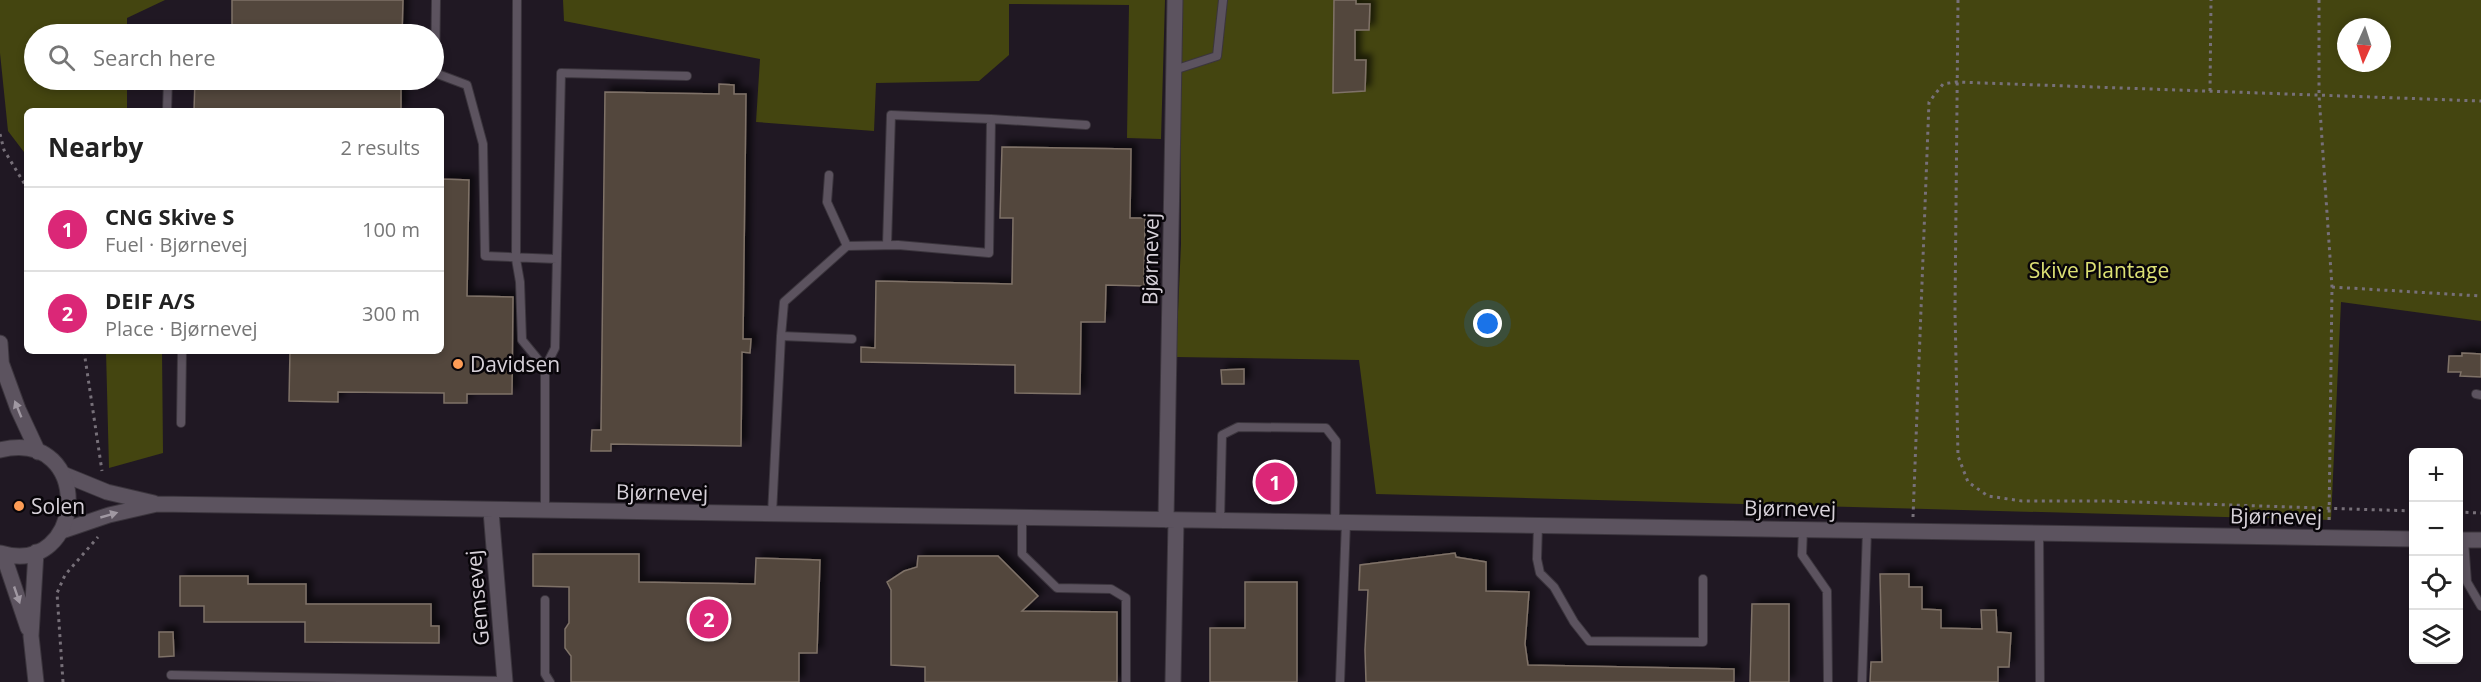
<!DOCTYPE html>
<html lang="en">
<head>
<meta charset="utf-8">
<style>
  :root { --surface:#fff; --page:#f2f2f2; --text:#222; --muted:#767676; --line:#e0e0e0; --accent:#db2777 }
  body { margin:0; font-family:"Open Sans",sans-serif; background:var(--page); color:var(--text) }
  .controls { position:absolute; right:18px; bottom:18px; display:grid; overflow:hidden; border-radius:9px; box-shadow:0 3px 9px #0003 }
  .controls button { width:54px; height:54px; display:grid; place-items:center; padding:0; border:0; border-bottom:2px solid var(--line); background:var(--surface); color:var(--text); font:30px sans-serif }
  .compass { position:absolute; left:2337px; top:18px; width:54px; height:54px; border-radius:50%; background:var(--surface); box-shadow:0 3px 9px #0003; rotate:183deg }
  .you { position:absolute; left:1488px; top:324px; width:21px; height:21px; margin:-15px; border:4px solid #fff; border-radius:50%; background:#1a73e8; box-shadow:0 0 0 9px #1a73e833 }
  .badge { display:grid; place-items:center; width:39px; height:39px; border-radius:50%; background:var(--accent); color:#fff; font-size:20px; font-weight:700 }
  .pin { position:absolute; translate:-50% -50%; border:3px solid #fff; box-shadow:0 2px 6px #0006 }
  .list { margin:0; padding:0; list-style:none }
  h2 { display:flex; justify-content:space-between; align-items:center; height:78px; margin:0; padding:0 24px; font-size:26px }
  h2 small { font-size:20px; font-weight:400; color:var(--muted) }
  .list li { display:grid; grid-template-columns:39px 1fr auto; gap:18px; align-items:center; box-sizing:border-box; height:84px; padding:0 24px; border-top:2px solid var(--line) }
  .list b { display:block; font-size:22px; white-space:nowrap }
  .list p { margin:0; font-size:20px; white-space:nowrap; color:var(--muted) }
  .list em { font-size:20px; font-style:normal; color:var(--muted) }
  .icon { flex:none; width:33px; height:33px; fill:none; stroke:currentColor; stroke-width:2; stroke-linecap:round; stroke-linejoin:round }
  .map { position:relative; flex:none; width:2481px; height:682px; overflow:hidden }
  .search { position:absolute; background:var(--surface); box-shadow:0 3px 9px #0003; left:24px; top:24px; width:420px; height:66px; display:flex; align-items:center; gap:15px; box-sizing:border-box; padding:0 21px; border-radius:33px; color:var(--muted); font-size:22px }
  .panel { position:absolute; background:var(--surface); box-shadow:0 3px 9px #0003; left:24px; top:108px; width:420px; height:246px; border-radius:9px }
  .map>svg:first-child { display:block }
  .green { fill:#444510; fill-rule:evenodd }
  .building { fill:#52463c; stroke:#7f7267; stroke-width:1.5; filter:url(#shadow) }
  .lines { fill:none; stroke-linecap:round; stroke-linejoin:round }
  .lane-casing { stroke:#3b353d; stroke-width:10 }
  .street-casing { stroke:#3b353d; stroke-width:17 }
  .secondary-casing { stroke:#3b353d; stroke-width:17 }
  .path { stroke:#777079; stroke-width:3; stroke-dasharray:3 4.5; stroke-linecap:butt }
  .lane { stroke:#5c535f; stroke-width:8 }
  .street { stroke:#5c535f; stroke-width:15 }
  .secondary { stroke:#5c535f; stroke-width:15 }
  .oneway { fill:#a098a2 }
  .poi-dot { fill:#fd9c56; stroke:#080509; stroke-width:2 }
  .labels { text-anchor:middle; dominant-baseline:central; stroke-width:5; stroke-linejoin:round; paint-order:stroke }
  .street-label { font-size:21px; fill:#d7d1d9; stroke:#080509 }
  .park-label { font-size:21px; fill:#dce074; stroke:#080509 }
  .poi-label { font-size:21px; fill:#d7d1d9; stroke:#080509; text-anchor:start }
</style>
</head>
<body>
<div class="map">
<svg width="2481" height="682" viewBox="0 0 2481 682">
  <defs>
    <filter id="shadow"><feDropShadow dx="5.5" dy="-5.5" stdDeviation="3" flood-color="#0009"/></filter>
  </defs>
  <rect width="100%" height="100%" fill="#201823"/>
  <path class="green" d="M 0,0 L 165,0 L 127,18 L 127,34 L 34,34 L 34,80 L 127,80 L 127,111 L 27,111 L 27,156 L 8,131 L 0,53 Z
    M 563,0 L 1165,0 L 1161,139 L 1127,138 L 1129,5 L 1009,4 L 1009,55 L 979,81 L 876,83 L 874,131 L 756,122 L 760,59 L 564,21 Z
    M 1180,0 L 2481,0 L 2481,321 L 2341,302 L 2331,520 L 1376,494 L 1359,360 L 1176,357 L 1181,244 ZM 2346,27 L 2382,27 L 2382,63 L 2346,63 Z
    M 106,351 L 162,351 L 163,453 L 109,468 Z"/>
  <path class="building" d="M 232,0 L 403,0 L 402,34 L 232,34 Z
    M 1334,0 L 1356,0 L 1356,4 L 1370,4 L 1369,30 L 1355,30 L 1355,60 L 1366,60 L 1365,91 L 1333,93 Z
    M 195,80 L 401,80 L 401,111 L 194,111 Z
    M 719,84 L 734,85 L 734,94 L 746,94 L 743,339 L 751,339 L 750,353 L 742,352 L 741,446 L 611,444 L 611,451 L 591,451 L 592,430 L 601,430 L 605,92 L 719,94 Z
    M 1002,147 L 1131,149 L 1130,218 L 1145,218 L 1144,286 L 1106,285 L 1105,322 L 1081,322 L 1080,394 L 1015,393 L 1015,365 L 861,362 L 861,347 L 875,348 L 876,281 L 1012,284 L 1013,218 L 1000,218 Z
    M 441,179 L 469,180 L 467,296 L 513,297 L 512,394 L 467,394 L 467,403 L 444,403 L 444,393 L 338,392 L 338,402 L 289,401 L 290,351 L 441,351 Z
    M 2462,353 L 2481,354 L 2481,377 L 2460,376 L 2461,372 L 2448,372 L 2449,356 L 2462,356 Z
    M 1244,369 L 1244,384 L 1222,384 L 1221,370 Z
    M 1455,553 L 1456,557 L 1486,562 L 1486,591 L 1529,592 L 1525,644 L 1528,665 L 1734,669 L 1734,682 L 1366,682 L 1365,650 L 1368,590 L 1359,590 L 1360,565 Z
    M 533,554 L 639,554 L 639,582 L 755,584 L 756,558 L 820,560 L 817,653 L 799,653 L 799,682 L 571,682 L 571,656 L 565,648 L 565,629 L 569,623 L 569,587 L 533,586 Z
    M 918,556 L 998,556 L 1038,596 L 1022,611 L 1117,612 L 1117,682 L 925,682 L 925,667 L 891,665 L 891,590 L 887,582 L 904,571 L 917,567 Z
    M 1880,574 L 1909,574 L 1909,587 L 1922,587 L 1922,609 L 1941,610 L 1941,628 L 1982,629 L 1981,610 L 1996,610 L 1997,632 L 2011,633 L 2009,667 L 1998,667 L 1998,682 L 1870,682 L 1871,662 L 1882,662 Z
    M 180,576 L 248,576 L 248,584 L 306,584 L 306,604 L 431,604 L 431,626 L 439,626 L 439,643 L 305,642 L 305,622 L 204,622 L 204,606 L 180,606 Z
    M 1245,582 L 1297,582 L 1297,682 L 1210,682 L 1210,628 L 1245,628 Z
    M 1752,604 L 1789,604 L 1789,682 L 1750,682 Z
    M 159,632 L 173,632 L 174,656 L 159,657 Z"/>
  <g class="lines">
    <defs>
      <path id="lane" d="M 436,0 L 435,73 L 467,85 L 483,144 L 485,256 L 557,259
        M 517,0 L 516,259 L 520,282 L 522,340 L 545,368
        M 1174,70 L 1217,56 L 1223,0
        M 167,111 L 168,80
        M 829,175 L 827,202 L 847,246
        M 887,245 L 891,115 L 991,119
        M 781,336 L 784,302 L 847,246 L 898,245 L 989,253 L 991,119 L 1086,125
        M 2476,394 L 2481,395
        M 181,423 L 182,351
        M 545,510 L 545,368 L 555,348 L 561,73 L 687,76
        M 772,514 L 781,336 L 852,339
        M 1022,518 L 1022,554 L 1057,588 L 1111,589 L 1126,598 L 1126,682
        M 1220,521 L 1222,435 L 1238,427 L 1326,428 L 1336,441 L 1335,523
        M 1538,525 L 1537,559 L 1540,573 L 1554,587 L 1574,622 L 1589,641 L 1703,642 L 1703,579
        M 1803,529 L 1802,555 L 1827,591 L 1828,682
        M 2039,533 L 2040,682
        M 2464,540 L 2467,582 L 2481,606
        M 545,600 L 545,674 L 550,682
        M 171,675 L 505,681
        M 1340,682 L 1346,522
        M 1862,682 L 1867,530"/>
      <path id="street" d="M 63,474 L 107,492 L 154,503
        M 491,511 L 505,682
        M 1166,520 L 1175,0
        M 62,531 L 109,515 L 157,504 L 2414,539
        M 2458,540 L 2481,540
        M 1173,682 L 1176,520"/>
      <path id="secondary" d="M 0,343 L 2,373
        M 2,365 L 18,409 L 38,452
        M 0,450 C 95,427 87,579 0,553
        M 3,554 L 28,628
        M 36,682 L 31,636 L 36,552"/>
    </defs>
    <use href="#lane" class="lane-casing"/>
    <use href="#street" class="street-casing"/>
    <use href="#secondary" class="secondary-casing"/>
    <path class="path" d="M 1958,0 L 1955,311 L 1958,456 L 1968,482 L 1988,496 L 2022,501 L 2106,501 L 2414,511
      M 2319,0 L 2319,95 L 2332,287 L 2329,523
      M 2210,91 L 2211,0
      M 0,134 L 4,150 L 27,188
      M 2332,287 L 2481,296
      M 84,351 L 102,471
      M 2458,512 L 2481,513
      M 1913,517 L 1929,102 L 1943,84 L 1956,82 L 2481,101
      M 63,682 L 57,593 L 65,575 L 98,537"/>
    <use href="#lane" class="lane"/>
    <use href="#street" class="street"/>
    <use href="#secondary" class="secondary"/>
  </g>
  <defs><path id="oneway-solid" d="M-6-.8H1V-3.2L6.5 0L1 3.2V.8H-6Z" transform="scale(1.5)"/></defs>
  <g class="oneway">
    <use href="#oneway-solid" transform="translate(18 409) rotate(-112)"/>
    <use href="#oneway-solid" transform="translate(109 515) rotate(-16)"/>
    <use href="#oneway-solid" transform="translate(17 595) rotate(71)"/>
  </g>
  <g class="poi-dot">
    <circle cx="458" cy="364" r="6"/>
    <circle cx="19" cy="506" r="6"/>
  </g>
  <g class="labels">
    <g class="street-label">
      <text transform="translate(1150 259) rotate(-89)">Bjørnevej</text>
      <text transform="translate(662 492) rotate(1)">Bjørnevej</text>
      <text transform="translate(1790 508) rotate(1)">Bjørnevej</text>
      <text transform="translate(2276 516) rotate(1)">Bjørnevej</text>
      <text transform="translate(477 598) rotate(-95)">Gemsevej</text>
    </g>
    <g class="park-label">
      <text x="2099" y="270">Skive Plantage</text>
    </g>
    <g class="poi-label">
      <text x="470" y="364">Davidsen</text>
      <text x="31" y="506">Solen</text>
    </g>
  </g>
</svg>
<div class="controls">
<button>+</button>
<button>−</button>
<button><svg class="icon" aria-label="locate" viewBox="0 0 24 24"><circle cx="12" cy="12" r="6"/><path d="M12 2v4M12 18v4M2 12h4M18 12h4"/></svg></button>
<button><svg class="icon" aria-label="layers" viewBox="0 0 24 24"><path d="M12 4l9 5-9 5-9-5zM3 14l9 5 9-5"/></svg></button>
</div>
<svg class="compass" viewBox="-18 -18 36 36"><path d="M0-13l5 13h-10z" fill="#e53935"/><path d="M0 13l5-13h-10z" fill="#767676"/></svg>
<div class="you"></div>
<div class="pin badge" style="left:1275px;top:482px">1</div>
<div class="pin badge" style="left:709px;top:619px">2</div>
<div class="search"><svg class="icon" aria-label="search" viewBox="0 0 24 24"><circle cx="10" cy="10" r="6"/><path d="M15 15l6 6"/></svg>Search here</div>
<section class="panel">
<h2>Nearby<small>2 results</small></h2>
<ul class="list">
<li><span class="badge">1</span><div><b>CNG Skive S</b><p>Fuel · Bjørnevej</p></div><em>100 m</em></li>
<li><span class="badge">2</span><div><b>DEIF A/S</b><p>Place · Bjørnevej</p></div><em>300 m</em></li>
</ul>
</section>
</div>
</body>
</html>
